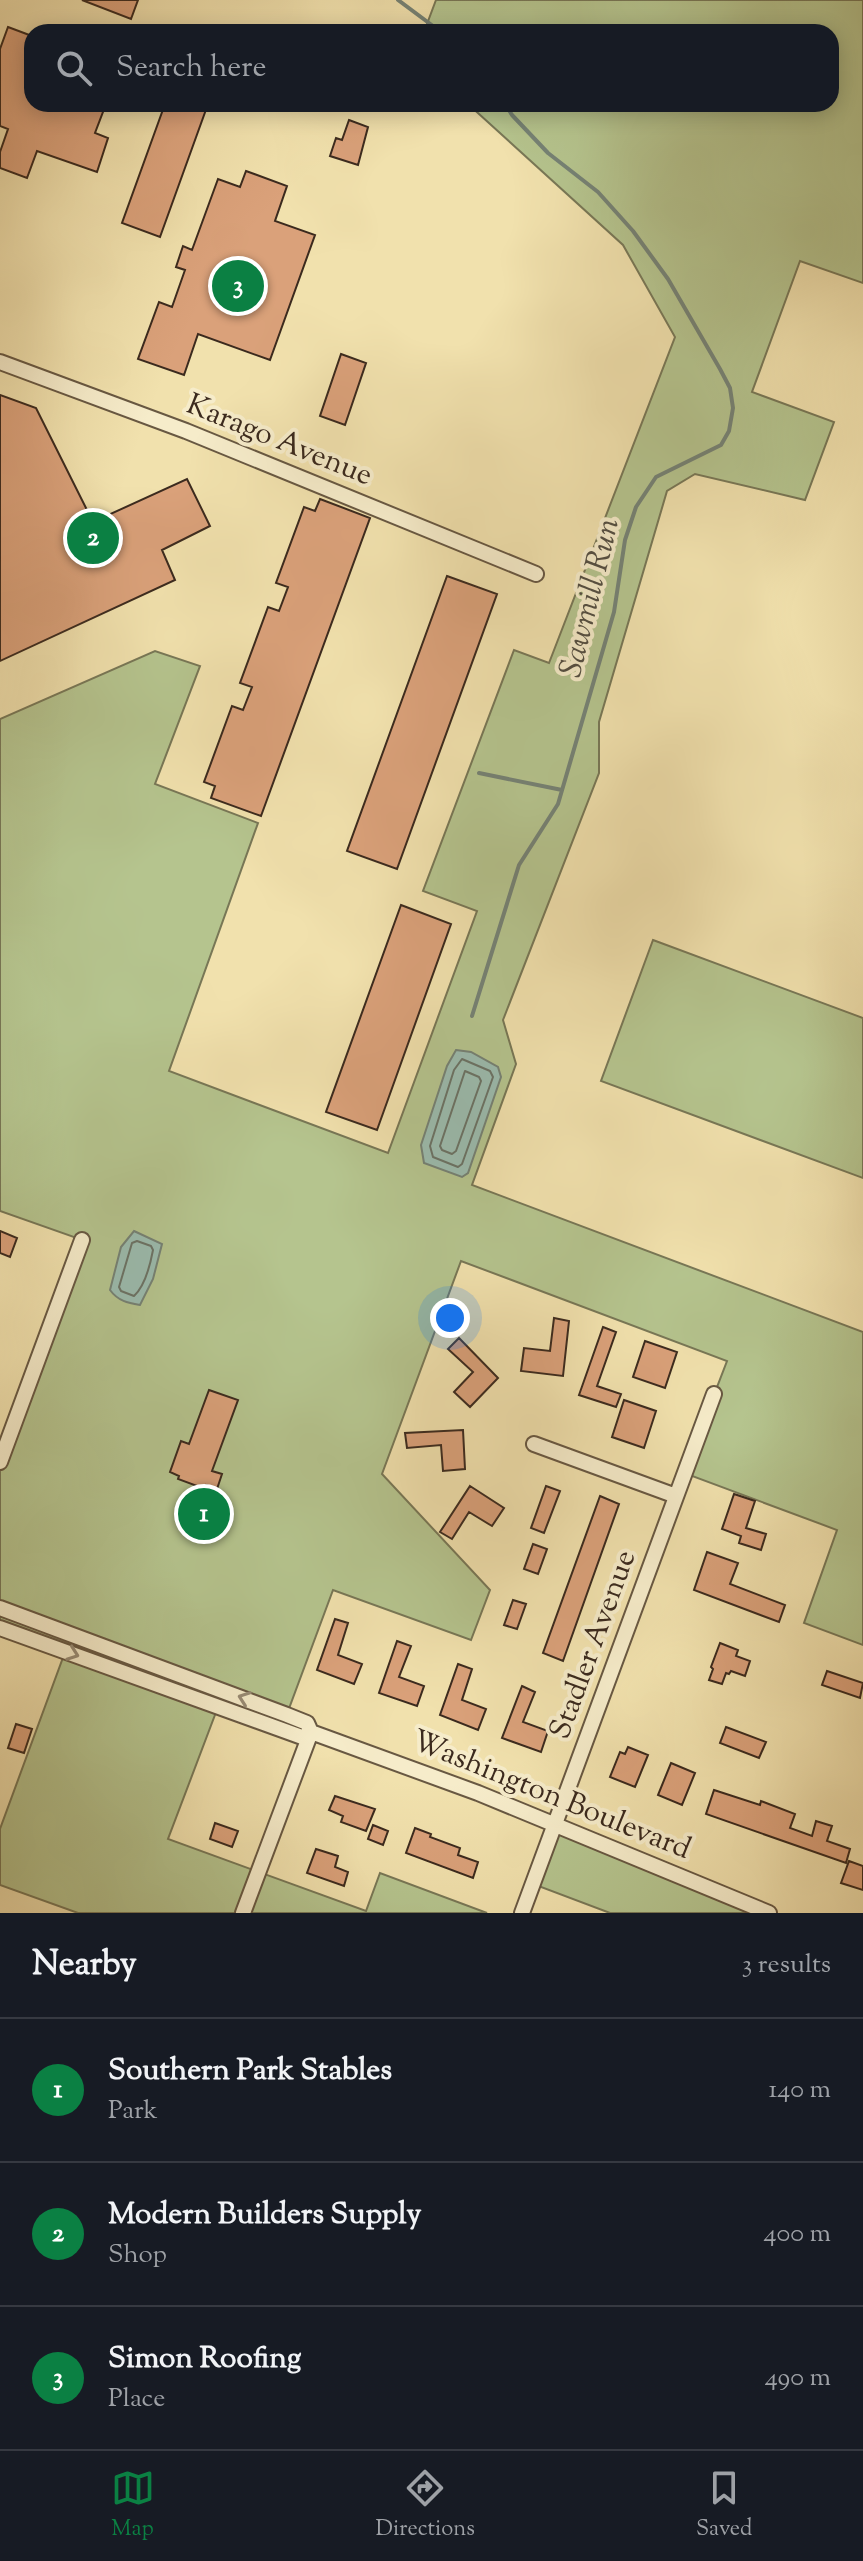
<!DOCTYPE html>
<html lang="en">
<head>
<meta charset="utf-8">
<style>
  :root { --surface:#171b24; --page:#242831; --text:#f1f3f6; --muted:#9ea1a6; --line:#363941; --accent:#0b8043 }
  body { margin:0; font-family:"Sorts Mill Goudy",serif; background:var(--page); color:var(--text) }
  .you { position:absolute; left:450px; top:1318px; width:28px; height:28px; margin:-20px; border:6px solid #fff; border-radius:50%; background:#1a73e8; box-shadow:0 0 0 12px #1a73e833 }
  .badge { display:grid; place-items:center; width:52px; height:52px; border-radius:50%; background:var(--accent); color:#fff; font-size:26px; font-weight:700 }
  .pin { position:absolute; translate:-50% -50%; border:4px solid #fff; box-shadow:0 2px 8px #0006 }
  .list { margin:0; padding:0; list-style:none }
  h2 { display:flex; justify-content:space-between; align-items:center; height:104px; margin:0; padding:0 32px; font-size:34px }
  h2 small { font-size:26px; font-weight:400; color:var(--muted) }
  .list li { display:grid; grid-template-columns:52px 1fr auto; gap:24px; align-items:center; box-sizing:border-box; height:144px; padding:0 32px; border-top:2px solid var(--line) }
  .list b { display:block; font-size:30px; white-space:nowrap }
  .list p { margin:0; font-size:26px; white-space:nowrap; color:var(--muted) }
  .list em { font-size:26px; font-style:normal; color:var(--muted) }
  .icon { flex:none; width:44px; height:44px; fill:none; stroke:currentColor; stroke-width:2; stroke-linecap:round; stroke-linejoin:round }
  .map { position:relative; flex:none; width:863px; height:1913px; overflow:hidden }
  .search { position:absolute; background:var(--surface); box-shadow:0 4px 20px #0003; left:24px; right:24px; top:24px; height:88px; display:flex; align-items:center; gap:20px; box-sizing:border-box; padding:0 28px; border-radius:24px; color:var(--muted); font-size:30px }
  .sheet { height:536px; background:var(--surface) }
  nav { display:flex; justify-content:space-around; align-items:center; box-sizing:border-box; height:112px; border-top:2px solid var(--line); background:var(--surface); font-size:22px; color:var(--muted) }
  nav a { display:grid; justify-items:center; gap:4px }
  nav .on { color:var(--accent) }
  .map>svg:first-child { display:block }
  .green { fill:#b5c48e; stroke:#787756; stroke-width:2 }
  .water { fill:#9bbcaf; stroke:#758275; stroke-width:2 }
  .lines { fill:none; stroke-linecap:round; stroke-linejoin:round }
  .shore { stroke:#6b7366; stroke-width:2 }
  .stream { stroke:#758275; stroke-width:4 }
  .building { fill:#daa17a; stroke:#3b2a1e; stroke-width:2 }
  .minor-casing { stroke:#685842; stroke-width:18 }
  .minor { stroke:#f6ecca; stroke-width:14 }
  .oneway { stroke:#988b74 }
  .labels { text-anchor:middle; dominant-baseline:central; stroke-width:8; stroke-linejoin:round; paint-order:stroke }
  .street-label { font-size:30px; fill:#3b2a1e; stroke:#f6ecca }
  .water-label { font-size:32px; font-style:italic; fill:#534e42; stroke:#f6ecca }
</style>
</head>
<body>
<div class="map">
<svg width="863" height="1913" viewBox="0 0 863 1913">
  <rect width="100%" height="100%" fill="#f1e1ad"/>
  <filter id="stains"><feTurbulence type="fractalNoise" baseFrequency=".0025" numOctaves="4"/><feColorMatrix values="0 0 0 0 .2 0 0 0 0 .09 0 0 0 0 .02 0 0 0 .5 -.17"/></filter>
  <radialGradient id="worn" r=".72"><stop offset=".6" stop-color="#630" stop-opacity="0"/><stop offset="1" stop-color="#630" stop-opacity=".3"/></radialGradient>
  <path class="green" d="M 436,0 L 863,0 L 863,283 L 800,261 L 752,392 L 834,422 L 805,500 L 695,474 L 667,491 L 599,722 L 599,773 L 503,1020 L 516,1064 L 472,1185 L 863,1332 L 863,1645 L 804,1623 L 837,1530 L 684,1473 L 727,1361 L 461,1261 L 382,1474 L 490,1590 L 471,1640 L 333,1590 L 287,1714 L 311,1732 L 218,1707 L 168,1839 L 366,1911 L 380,1873 L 487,1913 L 78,1913 L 0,1885 L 0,1829 L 65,1652 L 0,1628 L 0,1462 L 77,1238 L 0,1211 L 0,719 L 155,651 L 200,666 L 155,784 L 258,823 L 169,1071 L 388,1153 L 477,911 L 423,891 L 514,650 L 549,663 L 675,337 L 623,245 L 468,104 L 831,104 L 831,32 L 424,32 Z
    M 653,940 L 863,1018 L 863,1178 L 601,1081 Z
    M 557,1824 L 769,1913 L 610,1913 L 533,1884 Z"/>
  <path class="water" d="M 456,1050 L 471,1052 L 498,1067 L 501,1077 L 468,1173 L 462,1177 L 424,1163 L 421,1145 L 447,1066 Z
    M 134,1231 L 162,1244 L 153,1279 L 140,1305 C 128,1303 118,1301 110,1290 L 121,1247 Z"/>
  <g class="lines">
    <path class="shore" d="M 462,1059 L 490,1071 L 493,1077 L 462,1164 L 458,1167 L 433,1157 L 430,1146 L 454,1070 Z
      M 465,1071 L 479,1077 L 481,1081 L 456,1151 L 452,1154 L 442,1150 L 440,1146 Z
      M 137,1241 L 151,1246 L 153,1250 C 150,1266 145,1286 134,1296 L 121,1291 L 119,1287 L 132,1243 Z"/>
    <path class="stream" d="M 398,0 L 441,32
      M 479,773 L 562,790
      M 472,1016 L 519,865 L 558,804 L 614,612 L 625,540 L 636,507 L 656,477 L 721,445 L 729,431 L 733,408 L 730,388 L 720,369 L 668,279 L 633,231 L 598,192 L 548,153 L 512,115 L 505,104"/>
  </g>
  <path class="building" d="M 82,0 L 138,0 L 131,19 Z
    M 8,27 L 32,36 L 32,104 L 106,104 L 95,133 L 108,138 L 97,172 L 37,151 L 27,178 L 0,168 L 0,152 L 8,129 L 0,126 L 0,49 Z
    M 165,104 L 208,104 L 160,237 L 122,223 Z
    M 349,120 L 368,127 L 358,165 L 330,156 L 336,138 L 342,140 Z
    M 246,171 L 287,186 L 275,221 L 315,235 L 270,360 L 198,334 L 184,375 L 138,359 L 159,302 L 172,307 L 185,270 L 176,267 L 183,246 L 192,250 L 218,179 L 240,187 Z
    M 341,354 L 366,363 L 345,425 L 320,416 Z
    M 0,395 L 36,408 L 93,522 L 187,479 L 210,526 L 162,550 L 175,580 L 0,661 Z
    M 320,499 L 370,518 L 261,816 L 211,798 L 215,786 L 204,782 L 232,706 L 243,710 L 252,687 L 240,683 L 268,607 L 279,611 L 288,587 L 276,583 L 304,507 L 315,511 Z
    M 447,576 L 497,594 L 397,869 L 347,851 Z
    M 401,905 L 451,924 L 377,1130 L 326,1112 Z
    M 0,1231 L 17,1238 L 10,1257 L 0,1253 Z
    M 554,1318 L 569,1321 L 563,1376 L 521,1371 L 524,1348 L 550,1351 Z
    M 603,1327 L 616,1332 L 597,1386 L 621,1394 L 616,1407 L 579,1395 Z
    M 459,1338 L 498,1378 L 470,1407 L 454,1392 L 473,1372 L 448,1349 Z
    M 645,1341 L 677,1352 L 665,1388 L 633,1377 Z
    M 209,1390 L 238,1400 L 212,1471 L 222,1474 L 217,1489 L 206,1485 L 205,1489 L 178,1479 L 179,1476 L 170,1472 L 181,1441 L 189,1444 Z
    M 624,1400 L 656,1411 L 644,1448 L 612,1437 Z
    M 463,1430 L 465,1469 L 443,1471 L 441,1445 L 407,1448 L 405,1433 Z
    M 470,1486 L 504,1508 L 492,1526 L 469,1512 L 452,1539 L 440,1532 Z
    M 546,1486 L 560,1491 L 544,1533 L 531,1528 Z
    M 734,1494 L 755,1501 L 746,1528 L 766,1534 L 761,1550 L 739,1543 L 741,1536 L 722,1529 Z
    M 600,1496 L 619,1504 L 563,1661 L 543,1653 Z
    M 533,1544 L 547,1549 L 538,1574 L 524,1569 Z
    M 707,1552 L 738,1563 L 730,1584 L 785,1605 L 779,1622 L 694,1590 Z
    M 513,1600 L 526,1604 L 517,1629 L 504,1625 Z
    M 335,1619 L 348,1623 L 338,1655 L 362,1664 L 354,1684 L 317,1670 Z
    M 397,1641 L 411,1646 L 399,1677 L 424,1686 L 417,1706 L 379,1693 Z
    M 720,1643 L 738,1650 L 736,1656 L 750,1661 L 745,1676 L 731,1671 L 729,1674 L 726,1673 L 722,1684 L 709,1680 L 713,1669 L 711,1667 Z
    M 458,1664 L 472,1669 L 462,1700 L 486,1709 L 478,1730 L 440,1715 Z
    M 827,1671 L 863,1683 L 860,1698 L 822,1685 Z
    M 522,1686 L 535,1692 L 523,1722 L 548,1731 L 541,1752 L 502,1738 Z
    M 16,1724 L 32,1729 L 24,1753 L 8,1748 Z
    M 726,1727 L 766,1742 L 759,1758 L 720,1743 Z
    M 628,1747 L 648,1755 L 635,1787 L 610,1777 L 620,1752 L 625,1754 Z
    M 671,1763 L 695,1773 L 682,1805 L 658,1795 Z
    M 714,1790 L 760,1805 L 761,1801 L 795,1814 L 790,1828 L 812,1836 L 816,1821 L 832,1826 L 827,1841 L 850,1849 L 846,1863 L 706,1814 Z
    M 335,1796 L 375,1809 L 366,1831 L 341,1822 L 343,1816 L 329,1810 Z
    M 215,1823 L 238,1831 L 232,1847 L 210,1839 Z
    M 373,1825 L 388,1831 L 383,1845 L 368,1839 Z
    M 415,1828 L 431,1834 L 430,1837 L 460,1848 L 458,1855 L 478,1862 L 473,1878 L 406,1853 Z
    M 316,1849 L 338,1856 L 335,1867 L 348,1872 L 344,1886 L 307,1873 Z
    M 849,1861 L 863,1866 L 863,1890 L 841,1883 Z"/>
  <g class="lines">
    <defs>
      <path id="minor" d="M 0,362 L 186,431 L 536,574
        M 534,1444 L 676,1496
        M 0,1462 L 82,1240
        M 0,1608 L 287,1715 L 307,1723 L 311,1732
        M 0,1628 L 302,1737 L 311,1732 L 478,1793 L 769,1913
        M 243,1913 L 311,1732
        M 522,1913 L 714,1394"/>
    </defs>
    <use href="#minor" class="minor-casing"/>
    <use href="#minor" class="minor"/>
  </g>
  <defs><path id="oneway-chevron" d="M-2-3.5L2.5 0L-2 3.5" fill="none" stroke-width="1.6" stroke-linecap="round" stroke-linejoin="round" transform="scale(2)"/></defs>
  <g class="oneway">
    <use href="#oneway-chevron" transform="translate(73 1654) rotate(20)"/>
    <use href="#oneway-chevron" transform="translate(244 1698) rotate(-160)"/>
  </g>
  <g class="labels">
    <g class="street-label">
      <text transform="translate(279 441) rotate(22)">Karago Avenue</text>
      <text transform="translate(594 1645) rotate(-70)">Stadler Avenue</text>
      <text transform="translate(551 1796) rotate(22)">Washington Boulevard</text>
    </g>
    <g class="water-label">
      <text transform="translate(591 598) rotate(-76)">Sawmill Run</text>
    </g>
  </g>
  <rect width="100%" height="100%" filter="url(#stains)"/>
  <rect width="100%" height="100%" fill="url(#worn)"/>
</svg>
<div class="you"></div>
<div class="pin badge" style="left:204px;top:1514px">1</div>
<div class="pin badge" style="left:93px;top:538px">2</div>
<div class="pin badge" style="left:238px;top:286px">3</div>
<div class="search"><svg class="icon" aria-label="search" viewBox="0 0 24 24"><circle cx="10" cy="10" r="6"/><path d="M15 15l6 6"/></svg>Search here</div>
</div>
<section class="sheet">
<h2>Nearby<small>3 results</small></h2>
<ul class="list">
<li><span class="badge">1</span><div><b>Southern Park Stables</b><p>Park</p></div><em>140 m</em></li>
<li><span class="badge">2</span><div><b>Modern Builders Supply</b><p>Shop</p></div><em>400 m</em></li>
<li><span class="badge">3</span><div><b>Simon Roofing</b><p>Place</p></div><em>490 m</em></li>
</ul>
</section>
<nav>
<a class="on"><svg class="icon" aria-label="map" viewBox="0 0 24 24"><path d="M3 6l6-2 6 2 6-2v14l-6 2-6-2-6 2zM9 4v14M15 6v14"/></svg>Map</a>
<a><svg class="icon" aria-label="directions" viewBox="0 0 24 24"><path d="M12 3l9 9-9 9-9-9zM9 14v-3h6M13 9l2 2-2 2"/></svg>Directions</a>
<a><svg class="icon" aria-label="saved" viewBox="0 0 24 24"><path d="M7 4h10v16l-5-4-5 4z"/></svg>Saved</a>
</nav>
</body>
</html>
